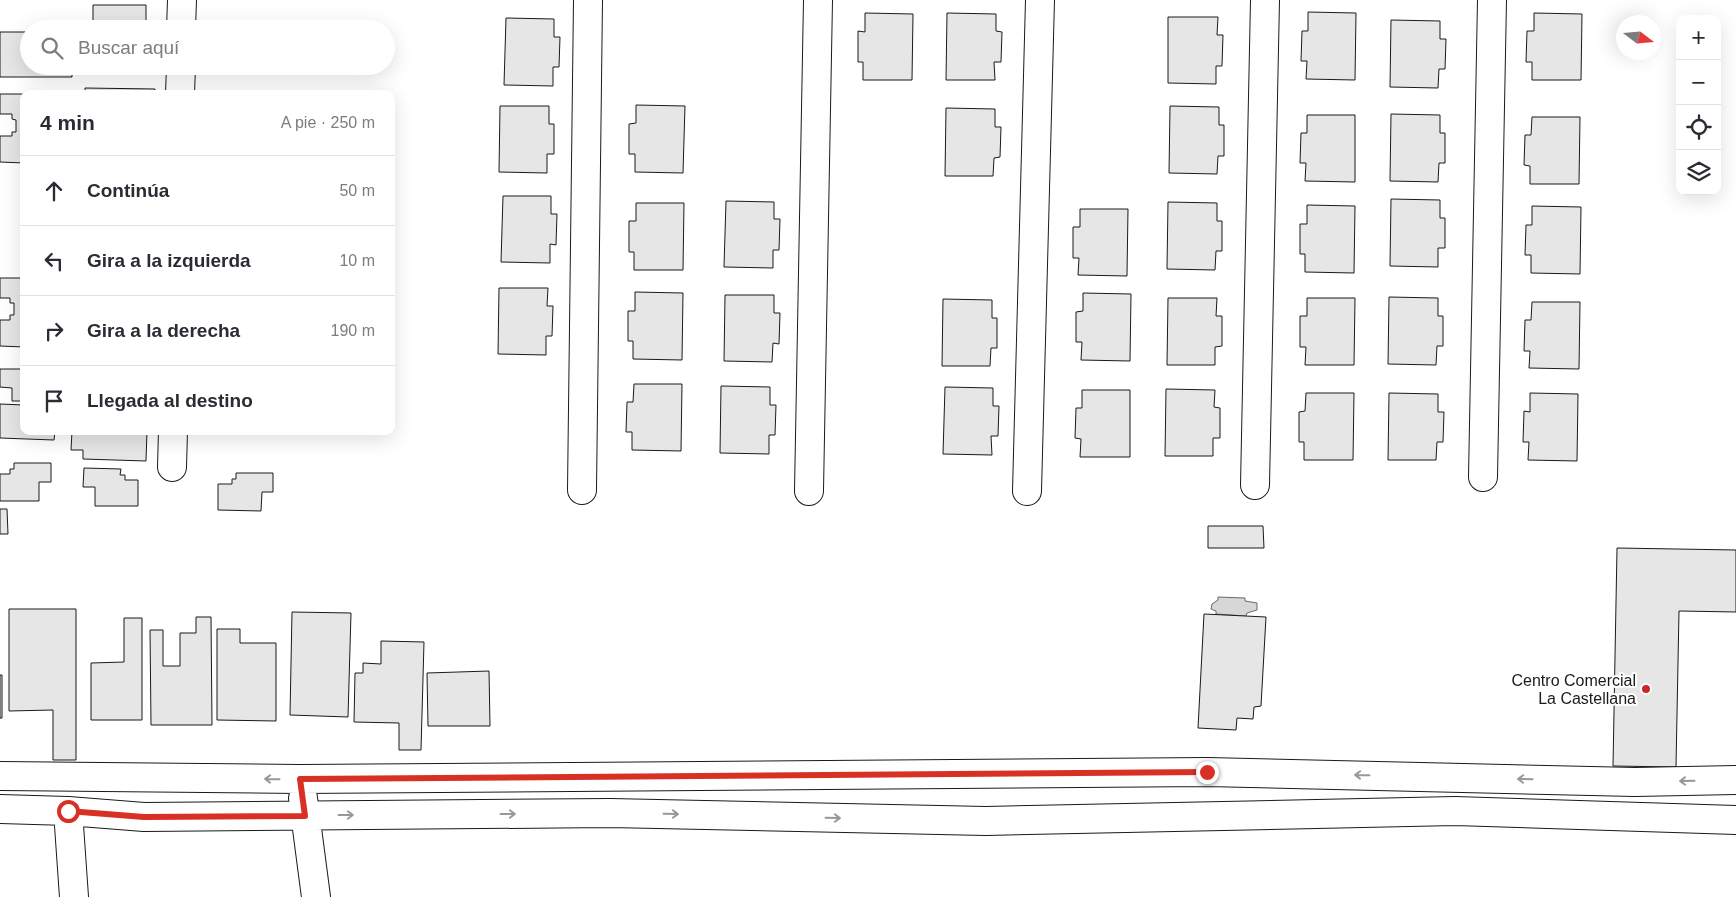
<!DOCTYPE html>
<html lang="es">
<head>
<meta charset="utf-8">
<style>
  :root { --surface:#fff; --page:#f2f2f3; --text:#2b2b33; --muted:#7c7c81; --line:#e1e1e2 }
  body { margin:0; font-family:Helvetica,sans-serif; background:var(--page); color:var(--text) }
  .controls { position:absolute; right:15px; top:15px; display:grid; overflow:hidden; border-radius:10px; box-shadow:0 5px 20px #0002 }
  .controls button { width:45px; height:45px; display:grid; place-items:center; padding:0; border:0; border-bottom:1px solid var(--line); background:var(--surface); color:var(--text); font:25px sans-serif }
  .compass { position:absolute; left:1616px; top:15px; width:45px; height:45px; border-radius:50%; background:var(--surface); box-shadow:0 5px 20px #0002; rotate:106deg }
  .stop { position:absolute; width:15px; height:15px; margin:-11px; border:4px solid #d93025; border-radius:50%; background:#fff }
  .stop.end { background:#d93025; border-color:#fff; box-shadow:0 1px 5px #0008 }
  .list { margin:0; padding:0; list-style:none }
  h2 { display:flex; justify-content:space-between; align-items:center; height:65px; margin:0; padding:0 20px; font-size:21px }
  h2 small { font-size:16px; font-weight:400; color:var(--muted) }
  .list li { display:grid; grid-template-columns:32px 1fr auto; gap:15px; align-items:center; box-sizing:border-box; height:70px; padding:0 20px; border-top:1px solid var(--line) }
  .list b { display:block; font-size:19px; white-space:nowrap }
  .list em { font-size:16px; font-style:normal; color:var(--muted) }
  .icon { flex:none; width:28px; height:28px; fill:none; stroke:currentColor; stroke-width:2; stroke-linecap:round; stroke-linejoin:round }
  .map { position:relative; flex:none; width:1736px; height:897px; overflow:hidden }
  .search { position:absolute; background:var(--surface); box-shadow:0 5px 20px #0002; left:20px; top:20px; width:375px; height:55px; display:flex; align-items:center; gap:12px; box-sizing:border-box; padding:0 18px; border-radius:28px; color:var(--muted); font-size:19px }
  .panel { position:absolute; background:var(--surface); box-shadow:0 5px 20px #0002; left:20px; top:90px; width:375px; height:345px; border-radius:10px }
  .map>svg:first-child { display:block }
  .water { fill:#d7d7d7; stroke:#6a6a6a }
  .building { fill:#e6e6e6; stroke:#1a1a1a }
  .lines { fill:none; stroke-linecap:round; stroke-linejoin:round }
  .street-casing { stroke:#1a1a1a; stroke-width:30 }
  .street { stroke:#fff; stroke-width:28 }
  .oneway { stroke:#989898 }
  .route { stroke:#d93025; stroke-width:6 }
  .poi-dot { fill:#c62828; stroke:#fff; stroke-width:2 }
  .labels { text-anchor:middle; dominant-baseline:central; stroke-width:4; stroke-linejoin:round; paint-order:stroke }
  .poi-label { font-size:16px; fill:#1a1a1a; stroke:#fff; text-anchor:end }
</style>
</head>
<body>
<div class="map">
<svg width="1736" height="897" viewBox="0 0 1736 897">
  <rect width="100%" height="100%" fill="#fff"/>
  <path class="water" d="M 1218,597 L 1245,598 L 1245,601 L 1257,603 L 1257,610 L 1247,613 L 1246,616 L 1216,614 L 1216,611 L 1211,609 L 1212,604 L 1218,600 Z"/>
  <path class="building" d="M 93,5 L 146,5 L 146,29 L 93,29 Z
    M 1308,12 L 1356,13 L 1355,80 L 1306,79 L 1307,61 L 1301,61 L 1302,31 L 1308,31 Z
    M 865,13 L 913,14 L 912,80 L 863,80 L 863,62 L 858,62 L 858,31 L 865,32 Z
    M 947,13 L 996,14 L 996,31 L 1002,32 L 1001,62 L 994,62 L 995,80 L 946,80 Z
    M 1534,13 L 1582,14 L 1581,80 L 1532,80 L 1532,62 L 1526,62 L 1527,31 L 1534,31 Z
    M 1168,17 L 1218,17 L 1217,35 L 1223,35 L 1222,66 L 1216,66 L 1216,84 L 1168,83 Z
    M 506,18 L 554,19 L 554,37 L 560,37 L 559,67 L 553,67 L 553,86 L 504,85 Z
    M 1391,20 L 1440,21 L 1440,39 L 1446,39 L 1445,69 L 1439,69 L 1438,88 L 1390,87 Z
    M 0,32 L 29,32 L 29,66 L 72,66 L 72,77 L 0,77 Z
    M 93,66 L 146,66 L 146,73 L 93,73 Z
    M 85,88 L 155,89 L 155,94 L 85,94 Z
    M 0,94 L 24,94 L 24,163 L 0,162 L 0,136 L 12,136 L 12,132 L 16,132 L 16,120 L 12,119 L 12,114 L 0,114 Z
    M 636,105 L 685,106 L 683,173 L 635,172 L 635,154 L 629,154 L 629,124 L 636,123 Z
    M 500,106 L 549,106 L 549,124 L 554,124 L 554,154 L 547,154 L 547,173 L 499,172 Z
    M 1170,106 L 1219,107 L 1219,125 L 1224,125 L 1224,156 L 1218,156 L 1217,174 L 1169,173 Z
    M 946,108 L 995,109 L 995,127 L 1001,127 L 1000,157 L 994,158 L 993,176 L 945,176 Z
    M 1391,114 L 1440,115 L 1440,133 L 1445,133 L 1445,163 L 1439,163 L 1438,182 L 1390,181 Z
    M 1307,115 L 1355,115 L 1355,182 L 1305,181 L 1306,163 L 1300,163 L 1301,133 L 1307,133 Z
    M 1532,117 L 1580,117 L 1579,184 L 1530,184 L 1530,166 L 1524,165 L 1525,135 L 1531,135 Z
    M 503,196 L 551,196 L 551,214 L 557,214 L 556,245 L 550,244 L 550,263 L 501,262 Z
    M 1391,199 L 1440,200 L 1440,218 L 1445,218 L 1445,248 L 1438,248 L 1438,267 L 1390,266 Z
    M 726,201 L 774,202 L 774,219 L 780,219 L 779,250 L 773,250 L 773,268 L 724,267 Z
    M 1168,202 L 1217,203 L 1217,221 L 1222,221 L 1222,251 L 1216,251 L 1215,270 L 1167,269 Z
    M 636,203 L 684,203 L 683,270 L 634,270 L 634,252 L 629,252 L 629,221 L 636,221 Z
    M 1307,205 L 1355,206 L 1354,273 L 1305,272 L 1305,254 L 1300,254 L 1300,224 L 1307,224 Z
    M 1532,206 L 1581,207 L 1580,274 L 1531,273 L 1531,255 L 1525,255 L 1526,225 L 1532,225 Z
    M 1080,209 L 1128,209 L 1127,276 L 1078,275 L 1079,258 L 1073,258 L 1073,227 L 1080,227 Z
    M 0,278 L 24,278 L 24,347 L 0,346 L 0,320 L 10,320 L 10,315 L 14,315 L 14,303 L 10,303 L 10,298 L 0,298 Z
    M 499,288 L 548,288 L 547,306 L 553,306 L 552,336 L 546,336 L 546,355 L 498,354 Z
    M 635,292 L 683,293 L 682,360 L 633,359 L 633,341 L 628,341 L 628,311 L 635,311 Z
    M 1083,293 L 1131,294 L 1130,361 L 1081,360 L 1082,342 L 1076,342 L 1076,312 L 1083,311 Z
    M 725,295 L 774,295 L 774,313 L 780,313 L 779,344 L 773,343 L 772,362 L 724,361 Z
    M 1389,297 L 1438,298 L 1438,316 L 1443,316 L 1443,346 L 1437,346 L 1436,365 L 1388,364 Z
    M 1168,298 L 1217,298 L 1216,316 L 1222,316 L 1222,346 L 1215,347 L 1215,365 L 1167,365 Z
    M 1307,298 L 1355,298 L 1354,365 L 1305,365 L 1306,347 L 1300,347 L 1300,316 L 1307,316 Z
    M 943,299 L 992,300 L 992,318 L 997,318 L 997,348 L 991,348 L 990,366 L 942,366 Z
    M 1532,302 L 1580,302 L 1579,369 L 1529,368 L 1530,351 L 1524,351 L 1525,320 L 1531,320 Z
    M 0,369 L 24,369 L 24,401 L 12,401 L 12,388 L 0,387 Z
    M 634,384 L 682,384 L 681,451 L 632,450 L 632,432 L 626,432 L 627,402 L 633,402 Z
    M 721,386 L 770,387 L 770,405 L 776,405 L 775,435 L 769,435 L 769,454 L 720,453 Z
    M 945,387 L 993,388 L 993,406 L 999,406 L 998,436 L 991,436 L 992,455 L 943,454 Z
    M 1166,389 L 1215,390 L 1214,407 L 1220,408 L 1220,438 L 1213,438 L 1213,456 L 1165,456 Z
    M 1082,390 L 1130,390 L 1130,457 L 1080,457 L 1081,439 L 1075,438 L 1076,408 L 1082,408 Z
    M 1306,393 L 1354,393 L 1353,460 L 1304,460 L 1304,442 L 1299,442 L 1299,412 L 1305,411 Z
    M 1389,393 L 1438,394 L 1438,412 L 1444,412 L 1443,442 L 1437,442 L 1436,460 L 1388,460 Z
    M 1530,393 L 1578,394 L 1577,461 L 1528,460 L 1529,442 L 1523,442 L 1524,411 L 1530,412 Z
    M 0,404 L 24,405 L 24,431 L 55,431 L 54,440 L 0,438 Z
    M 72,431 L 147,431 L 146,461 L 83,459 L 83,450 L 71,450 Z
    M 14,463 L 51,463 L 51,482 L 39,482 L 39,501 L 0,501 L 0,474 L 10,474 L 10,469 L 14,469 Z
    M 84,468 L 121,469 L 120,475 L 125,475 L 125,480 L 138,480 L 138,506 L 95,506 L 95,487 L 83,487 Z
    M 236,473 L 273,473 L 273,492 L 262,492 L 261,511 L 218,510 L 218,484 L 232,484 L 232,479 L 236,479 Z
    M 0,509 L 7,509 L 8,534 L 0,534 Z
    M 1208,526 L 1263,526 L 1264,548 L 1208,548 Z
    M 1617,548 L 1736,550 L 1736,612 L 1679,611 L 1676,767 L 1613,766 Z
    M 9,609 L 76,609 L 76,760 L 53,760 L 53,710 L 9,711 Z
    M 292,612 L 351,613 L 348,717 L 290,715 Z
    M 1204,614 L 1266,617 L 1261,706 L 1254,707 L 1253,719 L 1237,718 L 1236,730 L 1198,728 Z
    M 196,617 L 211,617 L 212,725 L 151,725 L 150,630 L 163,630 L 163,666 L 180,666 L 180,633 L 196,633 Z
    M 124,618 L 142,618 L 142,720 L 91,720 L 91,663 L 124,662 Z
    M 217,629 L 240,629 L 240,643 L 276,643 L 276,721 L 217,720 Z
    M 381,641 L 424,642 L 421,750 L 399,750 L 399,723 L 354,722 L 355,673 L 363,673 L 363,663 L 381,664 Z
    M 489,671 L 490,726 L 428,726 L 427,673 Z
    M 0,675 L 2,675 L 2,718 L 0,718 Z"/>
  <g class="lines">
    <defs>
      <path id="street" d="M 181,29 L 182,0
        M 180,94 L 181,66
        M 172,467 L 173,431
        M 1483,477 L 1492,0
        M 1255,485 L 1265,0
        M 582,490 L 588,0
        M 809,491 L 818,0
        M 1027,491 L 1040,0
        M 0,776 L 300,779 L 1207,772 L 1635,782 L 1736,780
        M 303,798 L 316,897
        M 0,809 L 68,811 L 144,817 L 610,813 L 986,821 L 1455,811 L 1736,820
        M 68,811 L 74,897"/>
    </defs>
    <use href="#street" class="street-casing"/>
    <use href="#street" class="street"/>
  </g>
  <defs><path id="oneway-shaft" d="M-6 0H5M1.5-3L5.5 0L1.5 3" fill="none" stroke-width="1.6" stroke-linecap="round" stroke-linejoin="round" transform="scale(1.25)"/></defs>
  <g class="oneway">
    <use href="#oneway-shaft" transform="translate(1362 775) rotate(-179)"/>
    <use href="#oneway-shaft" transform="translate(272 779) rotate(-179)"/>
    <use href="#oneway-shaft" transform="translate(1525 779) rotate(-179)"/>
    <use href="#oneway-shaft" transform="translate(1687 781) rotate(179)"/>
    <use href="#oneway-shaft" transform="translate(508 814)"/>
    <use href="#oneway-shaft" transform="translate(671 814) rotate(1)"/>
    <use href="#oneway-shaft" transform="translate(346 815)"/>
    <use href="#oneway-shaft" transform="translate(833 818) rotate(1)"/>
  </g>
  <g class="lines">
    <path class="route" d="M 68,811 L 144,817 L 305,816 L 300,779 L 1207,772"/>
  </g>
  <circle class="poi-dot" cx="1646" cy="689" r="5"/>
  <g class="labels">
    <g class="poi-label">
      <text x="1636" y="680">Centro Comercial<tspan x="1636" dy="18">La Castellana</tspan></text>
    </g>
  </g>
</svg>
<div class="controls">
<button>+</button>
<button>−</button>
<button><svg class="icon" aria-label="locate" viewBox="0 0 24 24"><circle cx="12" cy="12" r="6"/><path d="M12 2v4M12 18v4M2 12h4M18 12h4"/></svg></button>
<button><svg class="icon" aria-label="layers" viewBox="0 0 24 24"><path d="M12 4l9 5-9 5-9-5zM3 14l9 5 9-5"/></svg></button>
</div>
<svg class="compass" viewBox="-18 -18 36 36"><path d="M0-13l5 13h-10z" fill="#e53935"/><path d="M0 13l5-13h-10z" fill="#7c7c81"/></svg>
<div class="stop" style="left:68px;top:811px"></div>
<div class="stop end" style="left:1207px;top:772px"></div>
<div class="search"><svg class="icon" aria-label="search" viewBox="0 0 24 24"><circle cx="10" cy="10" r="6"/><path d="M15 15l6 6"/></svg>Buscar aquí</div>
<section class="panel">
<h2>4 min<small>A pie · 250 m</small></h2>
<ul class="list">
<li><svg class="icon" aria-label="ahead" viewBox="0 0 24 24"><path d="M12 20V5M6 11l6-6 6 6"/></svg><div><b>Continúa</b></div><em>50 m</em></li>
<li><svg class="icon" aria-label="left" viewBox="0 0 24 24"><path d="M17 20v-9H6M10 6l-5 5 5 5"/></svg><div><b>Gira a la izquierda</b></div><em>10 m</em></li>
<li><svg class="icon" aria-label="right" viewBox="0 0 24 24"><path d="M7 20v-9h11M14 6l5 5-5 5"/></svg><div><b>Gira a la derecha</b></div><em>190 m</em></li>
<li><svg class="icon" aria-label="arrive" viewBox="0 0 24 24"><path d="M6 21V4h12l-3 4 3 4H6"/></svg><div><b>Llegada al destino</b></div></li>
</ul>
</section>
</div>
</body>
</html>
